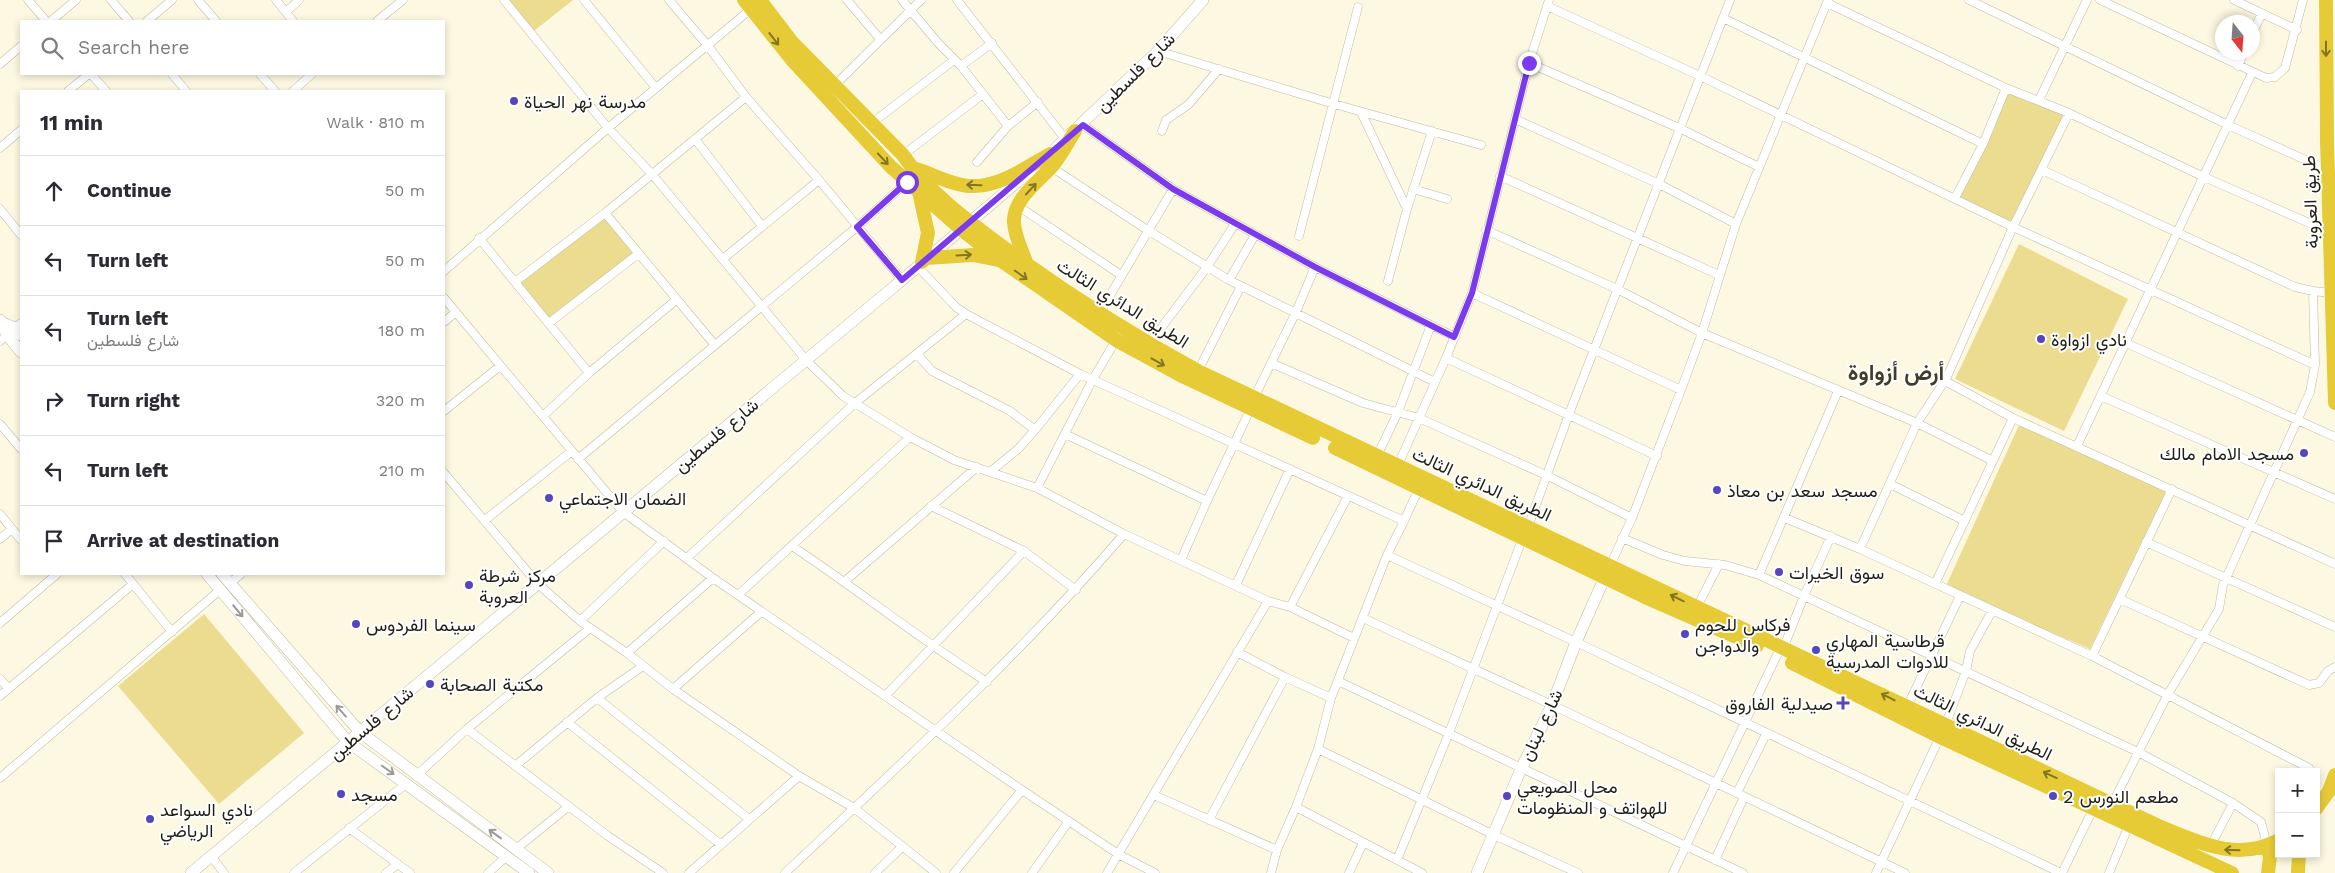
<!DOCTYPE html>
<html lang="en">
<head>
<meta charset="utf-8">
<style>
  :root { --surface:#fff; --page:#f7f7f7; --text:#2b2b33; --muted:#7c7c81; --line:#e1e1e2 }
  body { margin:0; font-family:"Work Sans",Vazirmatn,sans-serif; background:var(--page); color:var(--text) }
  .controls { position:absolute; right:15px; bottom:15px; display:grid; overflow:hidden; border-radius:0px; box-shadow:0 2px 8px #0003 }
  .controls button { width:45px; height:45px; display:grid; place-items:center; padding:0; border:0; border-bottom:1px solid var(--line); background:var(--surface); color:var(--text); font:25px sans-serif }
  .compass { position:absolute; left:2215px; top:15px; width:45px; height:45px; border-radius:50%; background:var(--surface); box-shadow:0 2px 8px #0003; rotate:163deg }
  .stop { position:absolute; width:15px; height:15px; margin:-11px; border:4px solid #7c3aed; border-radius:50%; background:#fff }
  .stop.end { background:#7c3aed; border-color:#fff; box-shadow:0 1px 5px #0008 }
  .list { margin:0; padding:0; list-style:none }
  h2 { display:flex; justify-content:space-between; align-items:center; height:65px; margin:0; padding:0 20px; font-size:21px }
  h2 small { font-size:16px; font-weight:400; color:var(--muted) }
  .list li { display:grid; grid-template-columns:32px 1fr auto; gap:15px; align-items:center; box-sizing:border-box; height:70px; padding:0 20px; border-top:1px solid var(--line) }
  .list b { display:block; font-size:19px; white-space:nowrap }
  .list p { margin:0; font-size:16px; white-space:nowrap; color:var(--muted) }
  .list em { font-size:16px; font-style:normal; color:var(--muted) }
  .icon { flex:none; width:28px; height:28px; fill:none; stroke:currentColor; stroke-width:2; stroke-linecap:round; stroke-linejoin:round }
  .map { position:relative; flex:none; width:2335px; height:873px; overflow:hidden }
  .search { position:absolute; background:var(--surface); box-shadow:0 2px 8px #0003; left:20px; top:20px; width:425px; height:55px; display:flex; align-items:center; gap:12px; box-sizing:border-box; padding:0 18px; border-radius:0px; color:var(--muted); font-size:19px }
  .panel { position:absolute; background:var(--surface); box-shadow:0 2px 8px #0003; left:20px; top:90px; width:425px; height:485px; border-radius:0px }
  .map>svg:first-child { display:block }
  .green { fill:#ebdc8f }
  .lines { fill:none; stroke-linecap:round; stroke-linejoin:round }
  .street-casing { stroke:#bebaa4; stroke-width:9 }
  .secondary-casing { stroke:#bebaa4; stroke-width:12 }
  .highway-casing { stroke:#fff; stroke-width:15 }
  .street { stroke:#fff; stroke-width:8 }
  .secondary { stroke:#fff; stroke-width:11 }
  .highway { stroke:#e6cb37; stroke-width:14 }
  .oneway { stroke:#837526 }
  .oneway2 { stroke:#9b9a96 }
  .route { stroke:#7c3aed; stroke-width:6 }
  .poi-dot { fill:#5346be; stroke:#fff; stroke-width:2 }
  .labels { text-anchor:middle; dominant-baseline:central; stroke-width:4; stroke-linejoin:round; paint-order:stroke }
  .street-label { font-size:18px; fill:#201f16; stroke:#fff }
  .poi-label { font-size:18px; fill:#201f16; stroke:#fff; text-anchor:start }
  .district-label { font-size:22px; font-weight:bold; fill:#413d2a; stroke:#fff }
</style>
</head>
<body>
<div class="map">
<svg width="2335" height="873" viewBox="0 0 2335 873">
  <rect width="100%" height="100%" fill="#fdf8e1"/>
  <path class="green" d="M 508,0 L 573,0 L 534,31 Z
    M 2006,88 L 2069,113 L 2013,227 L 1955,198 Z
    M 605,213 L 638,254 L 549,323 L 515,283 Z
    M 2019,244 L 2128,299 L 2064,431 L 1955,379 Z
    M 2020,423 L 2167,490 L 2090,649 L 1946,586 Z
    M 204,614 L 304,733 L 219,804 L 118,686 Z"/>
  <g class="lines">
    <defs>
      <path id="street" d="M 28,0 L 46,21
        M 111,0 L 129,21
        M 198,0 L 216,21
        M 276,0 L 293,21
        M 504,0 L 608,128 L 652,174 L 806,360 L 843,396 L 910,437 L 954,460 L 1037,488 L 1124,534 L 1268,601 L 1290,607 L 1354,638
        M 584,0 L 656,88
        M 669,0 L 708,46 L 746,97 L 819,180 L 902,280
        M 847,0 L 880,39
        M 902,0 L 939,44 L 961,66 L 1008,126 L 1038,102
        M 957,0 L 1066,140
        M 1969,0 L 2228,125 L 2328,170
        M 2100,0 L 2266,78 L 2275,77 L 2285,68 L 2303,0
        M 2234,0 L 2297,30
        M 1827,3 L 2006,88 L 2069,113 L 2204,177 L 2330,232
        M 1547,6 L 1700,76 L 2013,227 L 2315,365
        M 286,12 L 299,0
        M 1723,18 L 1983,144
        M 51,21 L 76,0
        M 147,21 L 172,0
        M 377,21 L 403,0
        M 2252,34 L 2262,13
        M 1158,51 L 1334,104 L 1481,145
        M 1529,63 L 1679,128 L 1759,167
        M 0,64 L 21,46
        M 961,66 L 992,43
        M 2238,66 L 2244,52
        M 91,74 L 106,91
        M 172,74 L 186,91
        M 260,74 L 275,91
        M 835,85 L 921,0
        M 68,91 L 89,74
        M 293,91 L 312,74
        M 2039,100 L 2087,0
        M 1361,112 L 1407,209
        M 2069,113 L 2013,227 L 1946,379 L 1947,382 L 2013,418 L 2335,564
        M 1515,119 L 1659,184 L 1736,224
        M 872,123 L 954,60
        M 1083,125 L 1173,189 L 1315,267 L 1455,337
        M 1162,131 L 1166,120 L 1188,105 L 1219,69
        M 695,139 L 762,226
        M 0,148 L 21,130
        M 903,155 L 983,94
        M 977,162 L 1008,126
        M 1051,167 L 1149,231 L 1229,280 L 1435,382
        M 2042,170 L 2295,287 L 2313,291 L 2332,293
        M 1500,176 L 1719,275
        M 1413,189 L 1447,199
        M 1955,198 L 1983,144 L 2006,88
        M 1018,206 L 1121,275
        M 0,209 L 21,235
        M 605,213 L 714,344
        M 1486,230 L 1617,289 L 1702,333 L 1917,423 L 1993,461
        M 1299,236 L 1358,7
        M 479,238 L 589,373
        M 724,258 L 819,180
        M 917,266 L 956,307 L 966,314 L 1080,374 L 1404,521 L 1387,555 L 1331,698 L 1318,749 L 1296,807 L 1277,850 L 1271,873
        M 444,271 L 608,128 L 751,9
        M 1229,280 L 1255,235
        M 1388,281 L 1407,209 L 1432,131
        M 515,282 L 605,213 L 746,97
        M 1472,293 L 1681,390
        M 444,298 L 623,512 L 713,578 L 1022,790 L 1118,854 L 1155,873
        M 1099,314 L 1173,189
        M 444,322 L 456,312
        M 549,323 L 638,254
        M 0,341 L 21,323
        M 2126,343 L 2335,437
        M 1149,344 L 1207,267 L 1235,224
        M 917,354 L 932,371 L 1010,411 L 1035,430 L 1080,374
        M 1446,358 L 1657,456
        M 1271,363 L 1363,403 L 1419,418 L 1548,476 L 1632,518
        M 1198,371 L 1241,286
        M 2101,396 L 2335,499
        M 1254,398 L 1296,312 L 1315,267
        M 444,411 L 500,366
        M 543,416 L 589,373 L 676,300
        M 0,424 L 21,449
        M 1065,434 L 1207,501 L 1250,410
        M 2077,446 L 2252,73
        M 1377,456 L 1398,412 L 1431,325
        M 578,459 L 857,227 L 907,182
        M 1398,465 L 1446,358 L 1472,293 L 1529,63 L 1549,0
        M 990,472 L 1018,449 L 1035,430
        M 444,473 L 538,584 L 580,621 L 627,653 L 673,689 L 799,776 L 854,808 L 936,873
        M 1890,484 L 1965,521
        M 1037,488 L 1093,379 L 1116,340
        M 931,506 L 1024,551 L 1076,590
        M 0,514 L 21,540
        M 1785,518 L 1860,549 L 2092,656 L 2309,768
        M 485,520 L 572,451
        M 1404,521 L 1419,488
        M 1528,527 L 1569,414 L 1730,0
        M 1622,538 L 1663,555 L 1685,561 L 1725,565 L 1759,575 L 2138,752 L 2233,803 L 2261,822 L 2267,845
        M 0,539 L 12,529
        M 2146,542 L 2335,627
        M 792,546 C 858,590 920,639 987,682
        M 1860,549 L 1917,423 L 1946,379
        M 1387,555 L 1576,642 L 2061,873
        M 687,558 L 855,403 L 966,314
        M 1181,560 L 1207,501
        M 1610,566 L 1632,518 L 1681,390 L 1702,333 L 1736,224 L 1828,0
        M 125,574 L 172,632
        M 1759,575 L 1838,391
        M 845,581 L 977,467
        M 230,583 L 241,574
        M 1935,584 L 2013,418
        M 1236,585 L 1290,469
        M 738,595 L 910,437
        M 2120,599 L 2309,685 L 2319,683 L 2328,671 L 2335,667
        M 1290,607 L 1348,496
        M 1697,607 L 1719,564
        M 1363,618 L 1552,705 L 1905,873
        M 580,621 L 664,541
        M 0,623 L 57,574
        M 1783,649 L 1804,596 L 1831,536
        M 1237,652 L 1285,677 L 1331,698
        M 627,653 L 713,578
        M 2092,656 L 2172,489
        M 0,679 L 8,688
        M 1338,681 L 1743,873
        M 673,689 L 761,612
        M 886,695 L 1024,551
        M 0,696 L 133,584
        M 597,698 L 749,819
        M 1907,707 L 1960,596
        M 567,722 L 720,844
        M 467,729 L 608,836 L 663,873
        M 1318,749 L 1494,835 L 1578,873
        M 515,766 L 597,698 L 643,666
        M 416,776 L 467,729 L 589,629
        M 0,778 L 220,590
        M 1737,793 L 1766,734
        M 1154,795 L 1277,850
        M 2112,804 L 2168,694 L 2219,609 L 2223,585 L 2310,392 L 2315,365 L 2313,291
        M 1296,807 L 1422,873
        M 1209,820 L 1285,677
        M 349,828 L 410,873
        M 2210,847 L 2233,803
        M 516,849 L 569,806
        M 211,856 L 224,873
        M 1397,860 L 1449,733 L 1523,537
        M 1715,860 L 1744,797
        M 294,873 L 407,783
        M 386,873 L 398,864
        M 488,873 L 507,856
        M 689,873 L 799,776
        M 785,873 C 902,763 1020,655 1124,534
        M 875,873 L 902,847
        M 954,873 L 1022,790
        M 1032,873 L 1069,821
        M 1107,873 L 1268,601
        M 1349,873 L 1363,843
        M 1673,873 L 1777,655
        M 1876,873 L 1945,726 L 1966,671 L 1970,651 L 1992,611
        M 2062,873 L 2093,809
        M 2109,873 L 2129,825"/>
      <path id="secondary" d="M 1043,160 L 1158,51 L 1203,0
        M 0,320 L 7,335 L 21,352
        M 1,322 L 15,328 L 21,335
        M 207,574 L 348,742 L 529,873
        M 222,574 L 360,732 L 548,873
        M 191,873 L 902,280 L 1031,170
        M 1477,873 L 1521,769 L 1552,705 L 1576,642 L 1608,570"/>
      <path id="highway" d="M 744,0 L 792,60 L 891,167 L 962,230 L 1000,260 L 1116,340 L 1184,377 L 1313,438
        M 760,0 L 792,42 L 903,155 C 927,191 969,222 1003,247 C 1066,293 1130,334 1198,371 L 2161,827 C 2199,843 2238,862 2279,840
        M 2326,0 L 2327,142 L 2335,403
        M 916,169 C 933,174 954,186 972,186 C 999,187 1027,167 1050,154
        M 919,192 L 928,233 L 922,262
        M 927,258 L 973,255 L 998,260
        M 1027,264 C 1022,251 1015,237 1014,223 C 1012,199 1040,181 1054,164 C 1062,154 1068,142 1075,131
        M 1335,448 L 1645,597 L 1757,646
        M 1792,663 L 1940,737 L 2232,873
        M 2316,809 L 2329,791 L 2335,775
        M 2267,845 L 2270,857 L 2268,873
        M 2298,873 L 2299,854"/>
    </defs>
    <use href="#street" class="street-casing"/>
    <use href="#secondary" class="secondary-casing"/>
    <use href="#highway" class="highway-casing"/>
    <use href="#street" class="street"/>
    <use href="#secondary" class="secondary"/>
    <use href="#highway" class="highway"/>
  </g>
  <defs><path id="oneway-shaft" d="M-6 0H5M1.5-3L5.5 0L1.5 3" fill="none" stroke-width="1.6" stroke-linecap="round" stroke-linejoin="round" transform="scale(1.25)"/></defs>
  <g class="oneway">
    <use href="#oneway-shaft" transform="translate(774 39) rotate(52)"/>
    <use href="#oneway-shaft" transform="translate(2326 49) rotate(90)"/>
    <use href="#oneway-shaft" transform="translate(883 159) rotate(47)"/>
    <use href="#oneway-shaft" transform="translate(974 185) rotate(-178)"/>
    <use href="#oneway-shaft" transform="translate(1031 189) rotate(-47)"/>
    <use href="#oneway-shaft" transform="translate(964 255) rotate(-3)"/>
    <use href="#oneway-shaft" transform="translate(1021 275) rotate(36)"/>
    <use href="#oneway-shaft" transform="translate(1158 362) rotate(29)"/>
    <use href="#oneway-shaft" transform="translate(1677 598) rotate(-154)"/>
    <use href="#oneway-shaft" transform="translate(1888 697) rotate(-153)"/>
    <use href="#oneway-shaft" transform="translate(2050 775) rotate(-155)"/>
    <use href="#oneway-shaft" transform="translate(2232 850) rotate(-178)"/>
  </g>
  <g class="oneway2">
    <use href="#oneway-shaft" transform="translate(238 611) rotate(50)"/>
    <use href="#oneway-shaft" transform="translate(341 711) rotate(-131)"/>
    <use href="#oneway-shaft" transform="translate(388 770) rotate(35)"/>
    <use href="#oneway-shaft" transform="translate(495 834) rotate(-144)"/>
  </g>
  <g class="lines">
    <path class="route" d="M 907,182 L 857,227 L 902,280 L 1083,125 L 1173,189 L 1315,267 L 1454,337 L 1472,293 L 1529,63"/>
  </g>
  <g class="poi-dot">
    <circle cx="514" cy="101" r="5"/>
    <circle cx="2041" cy="339" r="5"/>
    <circle cx="2304" cy="453" r="5"/>
    <circle cx="1717" cy="490" r="5"/>
    <circle cx="549" cy="498" r="5"/>
    <circle cx="1779" cy="572" r="5"/>
    <circle cx="469" cy="585" r="5"/>
    <circle cx="356" cy="624" r="5"/>
    <circle cx="1685" cy="634" r="5"/>
    <circle cx="1816" cy="650" r="5"/>
    <circle cx="430" cy="684" r="5"/>
    <path d="M1840.5 695.5h5v5h5v5h-5v5h-5v-5h-5v-5h5z"/>
    <circle cx="341" cy="794" r="5"/>
    <circle cx="1507" cy="796" r="5"/>
    <circle cx="2053" cy="796" r="5"/>
    <circle cx="150" cy="819" r="5"/>
  </g>
  <g class="labels">
    <g class="street-label">
      <text transform="translate(1135 72) rotate(-45)">شارع فلسطين</text>
      <text transform="translate(2310 202) rotate(-92)">طريق العروبة</text>
      <text transform="translate(1123 303) rotate(32)">الطريق الدائري الثالث</text>
      <text transform="translate(716 435) rotate(-40)">شارع فلسطين</text>
      <text transform="translate(1482 484) rotate(25)">الطريق الدائري الثالث</text>
      <text transform="translate(1983 722) rotate(26)">الطريق الدائري الثالث</text>
      <text transform="translate(371 723) rotate(-40)">شارع فلسطين</text>
      <text transform="translate(1541 725) rotate(-65)">شارع لبنان</text>
    </g>
    <g class="poi-label">
      <text x="524" y="101">مدرسة نهر الحياة</text>
      <text x="2051" y="339">نادي ازواوة</text>
      <text x="2294" y="453" text-anchor="end">مسجد الامام مالك</text>
      <text x="1727" y="490">مسجد سعد بن معاذ</text>
      <text x="559" y="498">الضمان الاجتماعي</text>
      <text x="1789" y="572">سوق الخيرات</text>
      <text x="479" y="575">مركز شرطة<tspan x="479" dy="21">العروبة</tspan></text>
      <text x="366" y="624">سينما الفردوس</text>
      <text x="1695" y="624">فركاس للحوم<tspan x="1695" dy="21">والدواجن</tspan></text>
      <text x="1826" y="640">قرطاسية المهاري<tspan x="1826" dy="21">للادوات المدرسية</tspan></text>
      <text x="440" y="684">مكتبة الصحابة</text>
      <text x="1833" y="703" text-anchor="end">صيدلية الفاروق</text>
      <text x="1517" y="786">محل الصويعي<tspan x="1517" dy="21">للهواتف و المنظومات</tspan></text>
      <text x="351" y="794">مسجد</text>
      <text x="2063" y="796">مطعم النورس 2</text>
      <text x="160" y="809">نادي السواعد<tspan x="160" dy="21">الرياضي</tspan></text>
    </g>
    <g class="district-label">
      <text x="1896" y="372">أرض أزواوة</text>
    </g>
  </g>
</svg>
<div class="controls">
<button>+</button>
<button>−</button>
</div>
<svg class="compass" viewBox="-18 -18 36 36"><path d="M0-13l5 13h-10z" fill="#e53935"/><path d="M0 13l5-13h-10z" fill="#7c7c81"/></svg>
<div class="stop" style="left:907px;top:182px"></div>
<div class="stop end" style="left:1529px;top:63px"></div>
<div class="search"><svg class="icon" aria-label="search" viewBox="0 0 24 24"><circle cx="10" cy="10" r="6"/><path d="M15 15l6 6"/></svg>Search here</div>
<section class="panel">
<h2>11 min<small>Walk · 810 m</small></h2>
<ul class="list">
<li><svg class="icon" aria-label="ahead" viewBox="0 0 24 24"><path d="M12 20V5M6 11l6-6 6 6"/></svg><div><b>Continue</b></div><em>50 m</em></li>
<li><svg class="icon" aria-label="left" viewBox="0 0 24 24"><path d="M17 20v-9H6M10 6l-5 5 5 5"/></svg><div><b>Turn left</b></div><em>50 m</em></li>
<li><svg class="icon" aria-label="left" viewBox="0 0 24 24"><path d="M17 20v-9H6M10 6l-5 5 5 5"/></svg><div><b>Turn left</b><p>شارع فلسطين</p></div><em>180 m</em></li>
<li><svg class="icon" aria-label="right" viewBox="0 0 24 24"><path d="M7 20v-9h11M14 6l5 5-5 5"/></svg><div><b>Turn right</b></div><em>320 m</em></li>
<li><svg class="icon" aria-label="left" viewBox="0 0 24 24"><path d="M17 20v-9H6M10 6l-5 5 5 5"/></svg><div><b>Turn left</b></div><em>210 m</em></li>
<li><svg class="icon" aria-label="arrive" viewBox="0 0 24 24"><path d="M6 21V4h12l-3 4 3 4H6"/></svg><div><b>Arrive at destination</b></div></li>
</ul>
</section>
</div>
</body>
</html>
